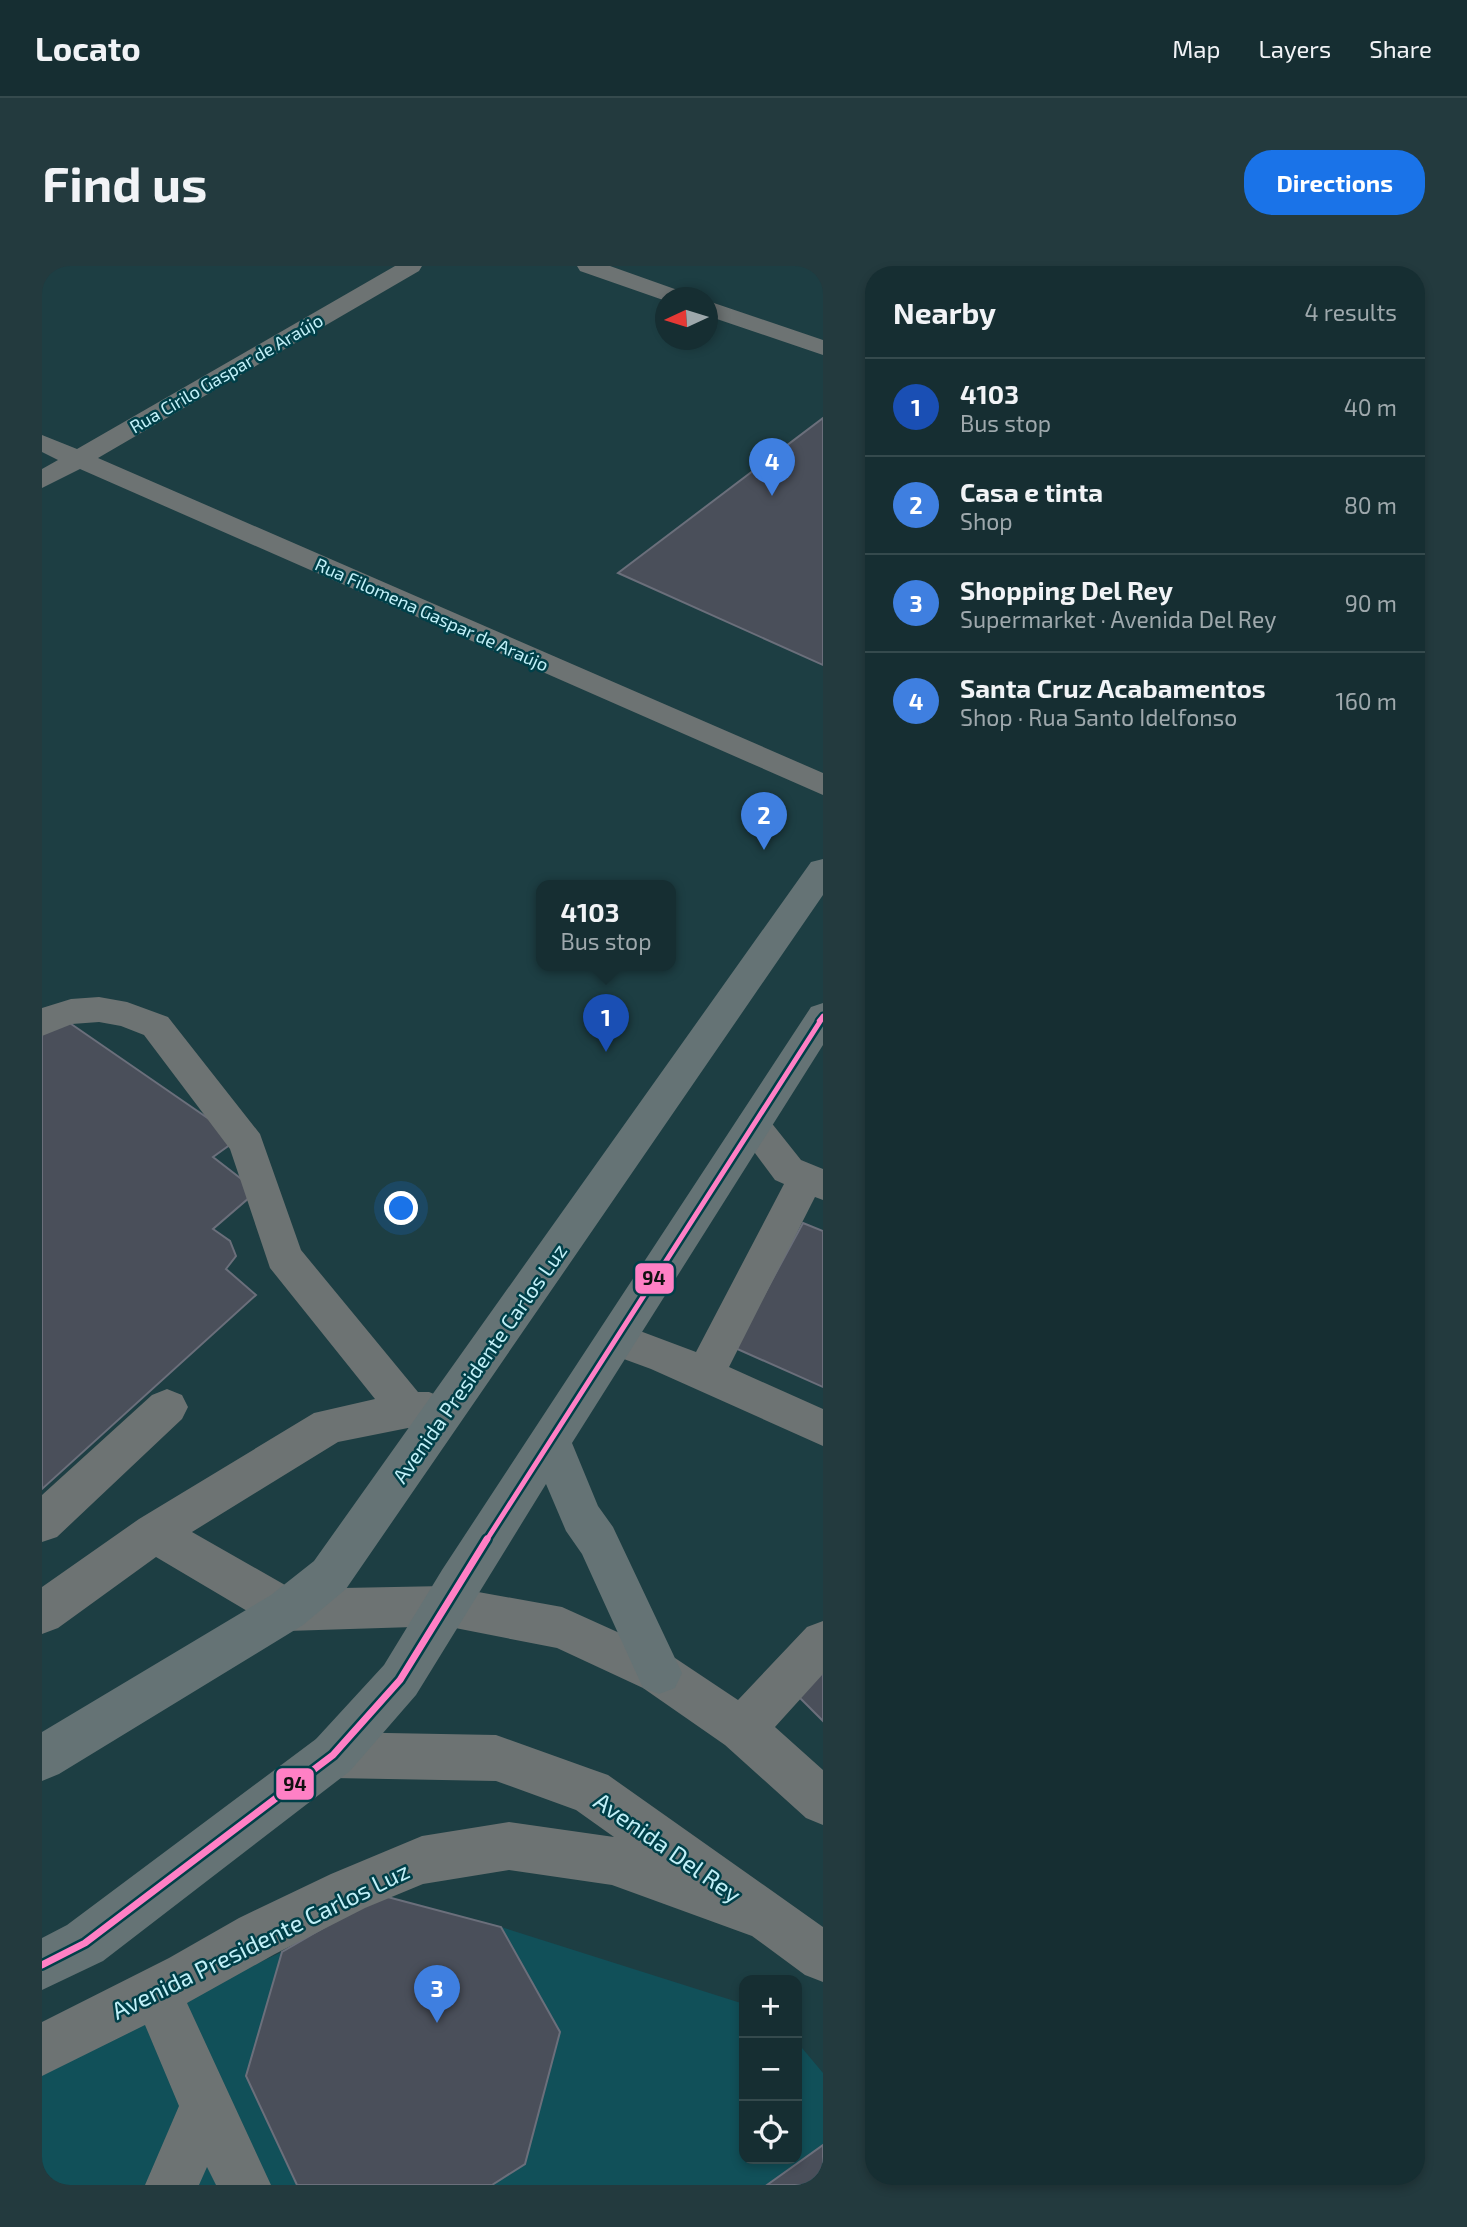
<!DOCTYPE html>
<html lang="en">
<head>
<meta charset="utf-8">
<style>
  :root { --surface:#162e32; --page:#233a3e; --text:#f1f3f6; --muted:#9ea8ac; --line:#354a4d; --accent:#1a73e8 }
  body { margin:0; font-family:"Exo 2",sans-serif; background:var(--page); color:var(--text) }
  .controls { position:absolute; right:21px; bottom:21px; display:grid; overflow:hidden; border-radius:14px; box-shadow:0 4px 10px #0003 }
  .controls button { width:63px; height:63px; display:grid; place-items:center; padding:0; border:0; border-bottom:2px solid var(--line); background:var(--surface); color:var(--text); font:35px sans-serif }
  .compass { position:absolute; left:613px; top:21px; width:63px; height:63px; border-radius:50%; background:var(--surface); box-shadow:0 4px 10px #0003; rotate:266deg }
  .you { position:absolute; left:360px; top:943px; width:24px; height:24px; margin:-18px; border:5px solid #fff; border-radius:50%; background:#1a73e8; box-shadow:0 0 0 10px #1a73e833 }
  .badge { display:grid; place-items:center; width:46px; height:46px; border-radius:50%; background:var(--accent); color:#fff; font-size:23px; font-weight:700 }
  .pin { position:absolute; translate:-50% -58px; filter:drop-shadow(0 2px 4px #0008) }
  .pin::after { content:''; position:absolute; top:37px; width:24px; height:21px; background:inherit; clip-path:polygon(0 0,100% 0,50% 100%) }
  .popup { position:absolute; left:494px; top:614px; width:140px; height:91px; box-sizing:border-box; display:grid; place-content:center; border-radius:14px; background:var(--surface); filter:drop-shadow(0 2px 5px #0005); font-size:23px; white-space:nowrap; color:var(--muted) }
  .popup b { font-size:26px; color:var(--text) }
  .popup::after { content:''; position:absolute; left:50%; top:100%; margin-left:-14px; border:14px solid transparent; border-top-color:var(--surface) }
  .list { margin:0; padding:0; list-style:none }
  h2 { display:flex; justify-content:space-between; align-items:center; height:91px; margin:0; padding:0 28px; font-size:30px }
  h2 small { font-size:23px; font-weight:400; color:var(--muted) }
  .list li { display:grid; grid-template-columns:46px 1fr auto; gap:21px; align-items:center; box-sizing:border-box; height:98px; padding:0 28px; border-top:2px solid var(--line) }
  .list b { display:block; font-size:26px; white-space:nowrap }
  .list p { margin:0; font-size:23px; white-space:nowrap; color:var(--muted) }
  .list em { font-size:23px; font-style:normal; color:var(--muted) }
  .icon { flex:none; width:38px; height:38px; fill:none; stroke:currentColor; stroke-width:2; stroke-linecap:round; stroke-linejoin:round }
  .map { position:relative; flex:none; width:781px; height:1919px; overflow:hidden; border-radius:28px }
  header { display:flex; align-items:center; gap:42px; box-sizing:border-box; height:98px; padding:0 35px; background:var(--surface); border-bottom:2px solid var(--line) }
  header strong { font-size:33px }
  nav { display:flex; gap:38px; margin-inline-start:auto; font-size:24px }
  .intro { display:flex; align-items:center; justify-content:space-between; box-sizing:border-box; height:168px; padding:0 42px }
  h1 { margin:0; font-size:49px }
  .button { padding:18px 32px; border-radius:28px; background:var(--accent); color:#fff; font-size:24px; font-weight:700 }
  main { display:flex; gap:42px; padding:0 42px }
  aside { flex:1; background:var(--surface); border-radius:28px; box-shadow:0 4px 10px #0003 }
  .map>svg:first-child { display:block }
  .built { fill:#115059 }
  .building { fill:#4a4f5a; stroke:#6b6f7b; stroke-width:2 }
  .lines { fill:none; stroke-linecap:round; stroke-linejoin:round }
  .minor { fill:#6d7373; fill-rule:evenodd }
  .major { fill:#657375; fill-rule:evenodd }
  .bus-1-far2-casing { stroke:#003f48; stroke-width:9 }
  .bus-1-far1-casing { stroke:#003f48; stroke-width:10 }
  .bus-1-casing { stroke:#003f48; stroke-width:12 }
  .bus-1-far2 { stroke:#ff80c5; stroke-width:4.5 }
  .bus-1-far1 { stroke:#ff80c5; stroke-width:5 }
  .bus-1 { stroke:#ff80c5; stroke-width:7 }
  .labels { text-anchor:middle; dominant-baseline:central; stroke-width:5; stroke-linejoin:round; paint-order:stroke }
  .far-street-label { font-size:18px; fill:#c1f0f8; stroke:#003f48 }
  .street-label { font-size:21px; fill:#c1f0f8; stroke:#003f48 }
  .near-street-label { font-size:24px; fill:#c1f0f8; stroke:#003f48 }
  .line-badge { stroke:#003f48; stroke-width:2.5 }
  .pale-badge-label { font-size:19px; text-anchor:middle; font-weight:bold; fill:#111 }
</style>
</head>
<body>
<header>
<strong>Locato</strong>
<nav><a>Map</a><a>Layers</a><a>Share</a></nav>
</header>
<div class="intro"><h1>Find us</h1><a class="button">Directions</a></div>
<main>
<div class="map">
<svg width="781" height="1919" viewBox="0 0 781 1919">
  <rect width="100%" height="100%" fill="#1d3e43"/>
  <path class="built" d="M 338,1629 L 459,1661 L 702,1738 L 702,1893 L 755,1893 L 755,1776 L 781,1807 L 781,1919 L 0,1919 L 0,1798 L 240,1686 Z"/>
  <path class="building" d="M 781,152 L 781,399 L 576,307 Z
    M 19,751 L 196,873 L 171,891 L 215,925 L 171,963 L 188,975 L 194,990 L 184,1003 L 214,1029 L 0,1223 L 0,765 Z
    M 761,957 L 781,965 L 781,1121 L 693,1082 Z
    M 781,1386 L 781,1455 L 747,1421 Z
    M 338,1629 L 459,1661 L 518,1766 L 483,1898 L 450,1919 L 255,1919 L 204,1810 L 240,1686 Z
    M 781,1879 L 781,1919 L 725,1919 Z"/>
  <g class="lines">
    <path class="minor" d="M 353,0 L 380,0 L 377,5 L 56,192 L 781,507 L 781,529 L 38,203 L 0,222 L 0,203 L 16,194 L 0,186 L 0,169 L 35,183 Z
      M 535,0 L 568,0 L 644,27 L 647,32 L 624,32 L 624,35 L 538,5 Z
      M 666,35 L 781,74 L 781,89 L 666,50 Z
      M 57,731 L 85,736 L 126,751 L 218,868 L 259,984 L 376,1126 L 387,1126 L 402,1132 L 408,1144 L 402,1156 L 387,1162 L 366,1162 L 296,1176 L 150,1266 L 250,1323 L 403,1320 L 520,1341 L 633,1392 L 696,1434 L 765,1361 L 781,1355 L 781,1408 L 733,1461 L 781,1504 L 781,1559 L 764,1552 L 683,1479 L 601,1422 L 515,1382 L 403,1360 L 245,1365 L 229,1359 L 114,1291 L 16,1362 L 0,1368 L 0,1321 L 97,1253 L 272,1147 L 333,1133 L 228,1002 L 188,883 L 102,769 L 79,760 L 57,756 L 30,758 L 0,770 L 0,742 L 29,733 Z
      M 711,846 L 724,850 L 759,894 L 781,903 L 781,934 L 773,931 L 687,1101 L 781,1143 L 781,1180 L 609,1103 L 560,1085 L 554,1073 L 560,1061 L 574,1056 L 654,1086 L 742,918 L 733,914 L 693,860 L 698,850 Z
      M 125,1123 L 140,1129 L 146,1141 L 140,1153 L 15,1271 L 0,1276 L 0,1229 L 110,1129 Z
      M 291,1466 L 454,1469 L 549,1503 L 566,1509 L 781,1661 L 781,1716 L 763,1709 L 710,1670 L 570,1619 L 467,1604 L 381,1618 L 323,1642 L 233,1688 L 145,1737 L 229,1919 L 174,1919 L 165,1901 L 157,1919 L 103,1919 L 137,1840 L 103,1759 L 0,1810 L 0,1756 L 127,1692 L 197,1652 L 289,1608 L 380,1570 L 467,1556 L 572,1571 L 534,1544 L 454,1515 L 291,1512 L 274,1505 L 267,1489 L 274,1473 Z"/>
    <path class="major" d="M 781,593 L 781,629 L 304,1323 L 261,1359 L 17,1508 L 0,1515 L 0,1466 L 229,1329 L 272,1295 L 769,596 Z
      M 781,737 L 781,779 L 530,1177 L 556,1240 L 571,1261 L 640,1407 L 633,1422 L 617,1428 L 601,1422 L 540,1288 L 524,1265 L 504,1218 L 374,1429 L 308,1505 L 61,1695 L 0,1724 L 0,1672 L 25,1659 L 274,1473 L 342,1399 L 400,1304 L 769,741 Z"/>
    <defs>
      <path id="bus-1-far2" d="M 777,755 L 781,750"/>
      <path id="bus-1-far1" d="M 444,1275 L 779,754"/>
      <path id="bus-1" d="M 0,1699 L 43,1677 L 291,1489 L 358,1414 L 445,1273"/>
    </defs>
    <use href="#bus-1-far2" class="bus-1-far2-casing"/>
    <use href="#bus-1-far1" class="bus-1-far1-casing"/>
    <use href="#bus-1" class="bus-1-casing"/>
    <use href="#bus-1-far2" class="bus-1-far2"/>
    <use href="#bus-1-far1" class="bus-1-far1"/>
    <use href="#bus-1" class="bus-1"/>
  </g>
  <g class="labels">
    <g class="far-street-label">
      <text transform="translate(184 107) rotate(-30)">Rua Cirilo Gaspar de Araújo</text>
      <text transform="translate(390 348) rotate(24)">Rua Filomena Gaspar de Araújo</text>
    </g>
    <g class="street-label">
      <text transform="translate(437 1097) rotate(-55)">Avenida Presidente Carlos Luz</text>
    </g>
    <g class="near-street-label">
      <text transform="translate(626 1581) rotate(35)">Avenida Del Rey</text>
      <text transform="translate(218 1674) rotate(-26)">Avenida Presidente Carlos Luz</text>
    </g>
  </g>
  <g class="line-badge">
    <rect x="592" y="996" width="41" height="33" rx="7" fill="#ff80c5"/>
    <rect x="233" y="1501" width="40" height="34" rx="7" fill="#ff80c5"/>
  </g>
  <g class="pale-badge-label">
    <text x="612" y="1019">94</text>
    <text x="253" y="1525">94</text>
  </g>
</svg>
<div class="controls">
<button>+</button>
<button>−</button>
<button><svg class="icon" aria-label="locate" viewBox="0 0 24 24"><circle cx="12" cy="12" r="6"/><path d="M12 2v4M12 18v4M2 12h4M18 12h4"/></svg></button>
</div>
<svg class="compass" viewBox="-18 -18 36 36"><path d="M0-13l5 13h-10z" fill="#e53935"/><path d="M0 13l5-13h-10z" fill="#9ea8ac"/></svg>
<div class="you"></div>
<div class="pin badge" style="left:564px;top:786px;background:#1a4fb4">1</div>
<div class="popup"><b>4103</b>Bus stop</div>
<div class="pin badge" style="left:722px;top:584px;background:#3f7fe0">2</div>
<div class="pin badge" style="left:395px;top:1757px;background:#3f7fe0">3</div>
<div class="pin badge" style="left:730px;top:230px;background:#3f7fe0">4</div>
</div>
<aside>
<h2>Nearby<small>4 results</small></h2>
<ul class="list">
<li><span class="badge" style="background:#1a4fb4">1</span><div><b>4103</b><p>Bus stop</p></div><em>40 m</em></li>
<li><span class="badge" style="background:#3f7fe0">2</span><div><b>Casa e tinta</b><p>Shop</p></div><em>80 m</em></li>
<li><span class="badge" style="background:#3f7fe0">3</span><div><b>Shopping Del Rey</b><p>Supermarket · Avenida Del Rey</p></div><em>90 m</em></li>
<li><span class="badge" style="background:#3f7fe0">4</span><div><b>Santa Cruz Acabamentos</b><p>Shop · Rua Santo Idelfonso</p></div><em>160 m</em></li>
</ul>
</aside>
</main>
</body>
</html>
